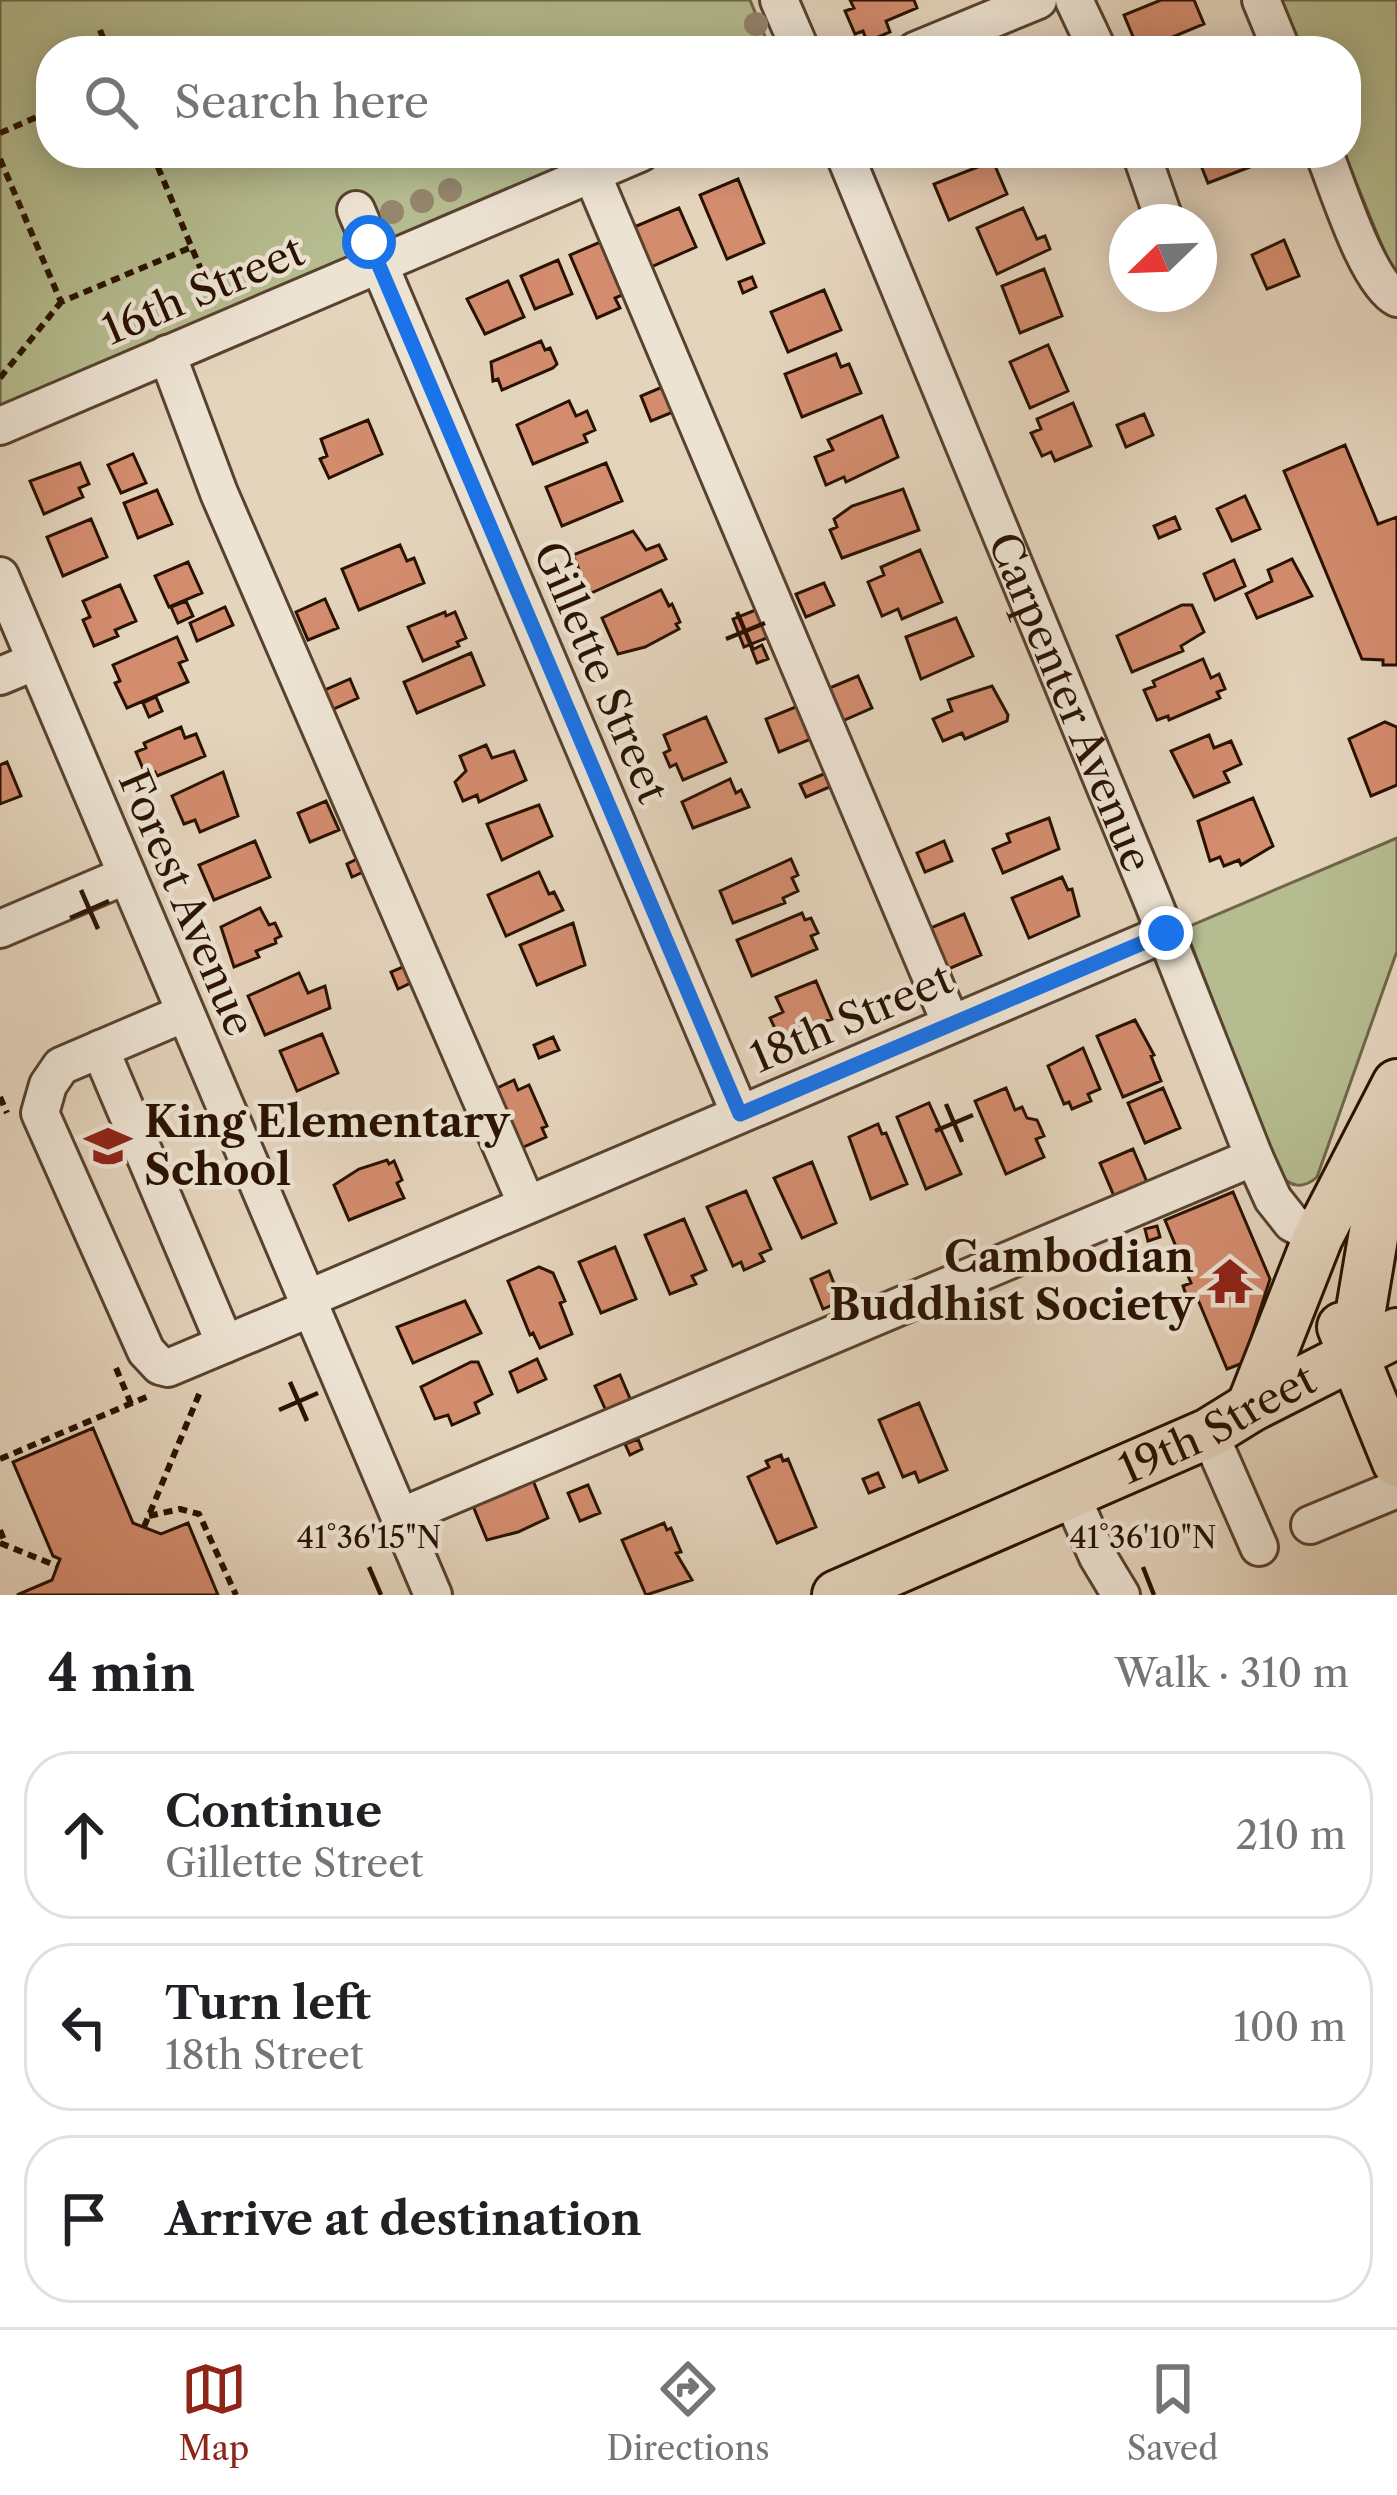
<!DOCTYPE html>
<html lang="en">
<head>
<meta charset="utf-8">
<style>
  :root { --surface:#fff; --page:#f2f2f2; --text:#202124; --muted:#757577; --line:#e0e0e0; --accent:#8f2418 }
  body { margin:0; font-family:"Libre Caslon Text",serif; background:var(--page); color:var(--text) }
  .compass { position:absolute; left:1109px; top:204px; width:108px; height:108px; border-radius:50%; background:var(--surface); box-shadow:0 6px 30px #0003; rotate:247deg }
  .stop { position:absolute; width:36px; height:36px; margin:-27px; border:9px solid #1a73e8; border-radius:50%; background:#fff }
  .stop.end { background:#1a73e8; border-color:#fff; box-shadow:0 3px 12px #0008 }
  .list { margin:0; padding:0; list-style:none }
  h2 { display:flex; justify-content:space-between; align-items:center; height:156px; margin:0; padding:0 48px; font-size:51px }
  h2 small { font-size:39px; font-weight:400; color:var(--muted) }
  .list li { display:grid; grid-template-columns:78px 1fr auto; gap:36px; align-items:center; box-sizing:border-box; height:168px; margin:0 24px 24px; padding:0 24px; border:3px solid var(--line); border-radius:48px }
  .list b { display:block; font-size:45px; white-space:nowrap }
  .list p { margin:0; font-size:39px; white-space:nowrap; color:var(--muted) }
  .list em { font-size:39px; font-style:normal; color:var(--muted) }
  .icon { flex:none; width:66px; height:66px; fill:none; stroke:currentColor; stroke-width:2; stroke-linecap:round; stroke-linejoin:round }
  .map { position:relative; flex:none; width:1397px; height:1595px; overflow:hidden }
  .search { position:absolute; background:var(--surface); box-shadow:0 6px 30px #0003; left:36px; right:36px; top:36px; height:132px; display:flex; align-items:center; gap:30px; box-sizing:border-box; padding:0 42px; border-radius:48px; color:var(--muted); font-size:45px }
  .sheet { height:732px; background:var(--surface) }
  nav { display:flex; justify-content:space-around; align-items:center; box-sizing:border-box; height:168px; border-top:3px solid var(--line); background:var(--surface); font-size:33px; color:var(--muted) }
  nav a { display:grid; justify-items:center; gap:6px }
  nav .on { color:var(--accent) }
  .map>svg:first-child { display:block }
  .green { fill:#b5bc8f; stroke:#6f6748; stroke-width:3 }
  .building { fill:#d38c6e; stroke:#291200; stroke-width:3 }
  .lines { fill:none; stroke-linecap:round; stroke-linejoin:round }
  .minor-casing { stroke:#58422f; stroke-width:42 }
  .major-casing { stroke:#291200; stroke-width:54 }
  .path { stroke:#291200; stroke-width:6; stroke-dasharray:9 6; stroke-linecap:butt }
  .minor { stroke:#ede3d3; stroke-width:36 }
  .major { stroke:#e4d4bc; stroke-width:48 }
  .tree { fill:#94856c }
  .route { stroke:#1a73e8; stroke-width:15 }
  .ticks { fill:none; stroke:#291200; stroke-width:4.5 }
  .labels { text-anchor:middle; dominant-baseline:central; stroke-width:9; stroke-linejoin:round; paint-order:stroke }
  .street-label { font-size:42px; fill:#291200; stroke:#ede3d3 }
  .poi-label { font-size:42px; font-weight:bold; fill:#291200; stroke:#ede3d3; text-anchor:start }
  .ticks-label { font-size:30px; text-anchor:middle; fill:#291200; stroke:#ede3d3; stroke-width:9; stroke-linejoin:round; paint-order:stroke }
</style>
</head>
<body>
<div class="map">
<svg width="1397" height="1595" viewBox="0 0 1397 1595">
  <rect width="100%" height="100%" fill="#e4d4bc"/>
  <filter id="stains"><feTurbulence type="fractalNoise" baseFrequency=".00167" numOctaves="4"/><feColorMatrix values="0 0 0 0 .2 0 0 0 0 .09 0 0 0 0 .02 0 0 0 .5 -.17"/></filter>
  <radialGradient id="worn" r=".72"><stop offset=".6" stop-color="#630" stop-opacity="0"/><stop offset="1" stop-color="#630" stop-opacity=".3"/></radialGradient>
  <path class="green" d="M 0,0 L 750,0 L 771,51 L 51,51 L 51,153 L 605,153 L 0,410 Z
    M 1280,0 L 1397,0 L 1397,271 L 1391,268 L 1344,153 L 1346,51 L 1301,51 Z
    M 1397,838 L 1397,951 L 1317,1177 C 1304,1189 1290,1188 1279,1173 L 1185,928 Z"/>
  <path class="building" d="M 850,0 L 914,0 L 917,8 L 886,21 L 890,32 L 867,42 L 863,31 L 855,34 L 845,11 L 854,8 Z
    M 1161,0 L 1194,0 L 1204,24 L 1139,51 L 1124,15 Z
    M 1196,153 L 1259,153 L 1261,159 L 1254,162 L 1255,165 L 1208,183 Z
    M 993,161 L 1007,194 L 949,220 L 934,184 Z
    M 738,179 L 764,243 L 727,259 L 700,195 Z
    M 679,208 L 696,247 L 651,267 L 634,227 Z
    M 1023,208 L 1037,239 L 1045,236 L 1050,249 L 997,274 L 977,228 Z
    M 605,240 L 627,293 L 615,298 L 620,308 L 597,318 L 570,255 Z
    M 1284,240 L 1299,276 L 1267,289 L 1252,255 Z
    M 558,260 L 572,294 L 535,309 L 521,276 Z
    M 1044,269 L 1062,316 L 1020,333 L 1002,286 Z
    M 752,277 L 756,287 L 743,293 L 739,282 Z
    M 508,281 L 524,317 L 485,334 L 467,299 Z
    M 824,290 L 841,330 L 788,352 L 771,312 Z
    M 541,341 L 545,350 L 550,348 L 557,364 L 553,368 L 502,390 L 498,379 L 493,381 L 491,362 Z
    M 1048,345 L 1068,391 L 1030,408 L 1010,362 Z
    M 836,354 L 841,367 L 849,364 L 861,393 L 802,417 L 785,374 Z
    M 667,385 L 678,410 L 651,421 L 641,396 Z
    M 569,401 L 576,416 L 587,411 L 595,430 L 584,435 L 587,442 L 533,464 L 517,425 Z
    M 1073,403 L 1091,446 L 1055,461 L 1051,452 L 1042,456 L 1031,433 L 1041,429 L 1037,419 Z
    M 1144,414 L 1153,435 L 1126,447 L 1117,425 Z
    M 882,416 L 898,457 L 846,482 L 844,477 L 826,485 L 815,457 L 833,450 L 828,440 Z
    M 368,420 L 382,454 L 329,478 L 320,459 L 327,456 L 321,439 Z
    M 1345,445 L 1378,524 L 1397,517 L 1397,665 L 1383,665 L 1383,660 L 1362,659 L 1284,471 Z
    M 133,454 L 146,483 L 121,493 L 108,465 Z
    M 80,463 L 89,484 L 79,488 L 83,497 L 44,514 L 30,481 Z
    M 606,463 L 622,501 L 562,526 L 546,487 Z
    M 903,489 L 919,530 L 842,558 L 830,530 L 837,527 L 834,519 L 852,506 Z
    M 157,490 L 172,524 L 138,538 L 124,503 Z
    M 1245,496 L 1260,529 L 1232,541 L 1217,509 Z
    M 1175,517 L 1180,529 L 1159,538 L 1154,526 Z
    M 91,519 L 107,557 L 63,576 L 47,537 Z
    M 633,531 L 646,550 L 659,545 L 666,559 L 589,594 L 573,555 Z
    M 400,545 L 407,561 L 414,558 L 424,583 L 359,610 L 342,569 Z
    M 920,550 L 942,602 L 902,619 L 898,609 L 882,616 L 868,582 L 884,575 L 881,567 Z
    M 1292,559 L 1312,596 L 1257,618 L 1246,594 L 1272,581 L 1268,570 Z
    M 1234,560 L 1245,586 L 1215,600 L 1204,574 Z
    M 188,562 L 202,593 L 169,607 L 155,576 Z
    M 824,583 L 834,605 L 806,617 L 796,594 Z
    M 120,585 L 136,621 L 115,630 L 118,636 L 94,646 L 83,620 L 90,617 L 83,601 Z
    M 661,590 L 669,606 L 672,604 L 680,622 L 676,624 L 679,629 L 645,647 L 618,654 L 602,618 Z
    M 325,599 L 338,628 L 308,640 L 296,612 Z
    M 186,601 L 193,616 L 178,623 L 171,607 Z
    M 1182,605 L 1192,605 L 1204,632 L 1181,646 L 1183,651 L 1132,672 L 1117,636 Z
    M 225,607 L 233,625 L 197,641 L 190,623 Z
    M 763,607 L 774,635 L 744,647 L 733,619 Z
    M 445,612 L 446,616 L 455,612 L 466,638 L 457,642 L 459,646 L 423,661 L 408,627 Z
    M 956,618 L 973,656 L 921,679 L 906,637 Z
    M 177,637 L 187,660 L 179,663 L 188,682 L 127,708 L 115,683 L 120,681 L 113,665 Z
    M 762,645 L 768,659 L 757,663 L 752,650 Z
    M 471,653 L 484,685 L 417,713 L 404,682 Z
    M 1203,659 L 1211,678 L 1219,674 L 1225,689 L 1217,692 L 1220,698 L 1169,720 L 1168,716 L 1157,720 L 1144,690 L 1155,686 L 1153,681 Z
    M 858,676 L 872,708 L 840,722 L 827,689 Z
    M 350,679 L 358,698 L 327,712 L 318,693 Z
    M 992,686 L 1008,715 L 1007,721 L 965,739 L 962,733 L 943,741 L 933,719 L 952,711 L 948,700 Z
    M 156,697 L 162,711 L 149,717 L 143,703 Z
    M 798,706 L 811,739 L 779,752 L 766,719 Z
    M 706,717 L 726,762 L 683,780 L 676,764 L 670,767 L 664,753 L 670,750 L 664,735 Z
    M 1385,722 L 1397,727 L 1397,785 L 1371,796 L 1349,739 Z
    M 181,727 L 185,738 L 196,734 L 205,756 L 157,776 L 155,772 L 146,776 L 136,752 L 146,748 L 144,743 Z
    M 1209,735 L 1214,748 L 1231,741 L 1241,764 L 1224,772 L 1229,782 L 1194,797 L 1171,751 Z
    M 486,745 L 492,758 L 514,751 L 526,780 L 479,802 L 477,795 L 463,801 L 455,782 L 466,771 L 460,756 Z
    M 7,762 L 21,796 L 0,804 L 0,765 Z
    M 223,772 L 238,816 L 200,832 L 195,820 L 184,824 L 172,796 Z
    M 826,773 L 832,786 L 806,797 L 800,784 Z
    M 730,779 L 736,793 L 741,790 L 749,807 L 693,828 L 682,802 Z
    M 1253,798 L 1273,846 L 1241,865 L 1239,860 L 1224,866 L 1220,857 L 1210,861 L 1198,821 Z
    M 326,801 L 339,830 L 310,842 L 298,813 Z
    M 539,805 L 552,836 L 502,860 L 487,824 Z
    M 1049,818 L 1059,849 L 1003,873 L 993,849 L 1010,842 L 1007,834 Z
    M 255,841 L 270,877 L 214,900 L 199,865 Z
    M 944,841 L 952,861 L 925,872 L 917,853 Z
    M 357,859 L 363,872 L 352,877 L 347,864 Z
    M 791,859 L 798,875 L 792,878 L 798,891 L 783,898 L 785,903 L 733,923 L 720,891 Z
    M 539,872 L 549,894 L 554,892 L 563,910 L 506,936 L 488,895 Z
    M 1062,877 L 1068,890 L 1072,889 L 1079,916 L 1029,938 L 1012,898 Z
    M 260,908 L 269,925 L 275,923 L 281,936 L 275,939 L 276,943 L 256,951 L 259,957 L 234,967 L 221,927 Z
    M 802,913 L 805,920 L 811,918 L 818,933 L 811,936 L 817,949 L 752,976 L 737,940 Z
    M 964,914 L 981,955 L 946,970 L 928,929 Z
    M 573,923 L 585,965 L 537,985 L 520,945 Z
    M 412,963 L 419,979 L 398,989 L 391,972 Z
    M 299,973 L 308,993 L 325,986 L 330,1008 L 265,1035 L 248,996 Z
    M 816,981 L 832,1019 L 779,1037 L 770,1018 L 783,1012 L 776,997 Z
    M 1135,1020 L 1154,1055 L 1151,1056 L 1161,1081 L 1123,1097 L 1097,1036 Z
    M 322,1034 L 338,1073 L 297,1091 L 280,1051 Z
    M 553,1037 L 559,1050 L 539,1058 L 534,1045 Z
    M 1083,1048 L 1100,1089 L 1088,1094 L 1091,1101 L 1072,1109 L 1069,1102 L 1064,1104 L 1048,1066 Z
    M 514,1080 L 518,1090 L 529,1085 L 547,1126 L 542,1128 L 546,1137 L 519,1149 L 491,1091 Z
    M 1006,1088 L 1015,1110 L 1022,1107 L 1027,1118 L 1037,1120 L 1044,1136 L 1036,1139 L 1044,1157 L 1006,1174 L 975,1101 Z
    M 1163,1088 L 1180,1128 L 1145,1143 L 1128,1103 Z
    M 929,1103 L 961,1174 L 926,1189 L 897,1117 Z
    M 878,1124 L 882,1134 L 886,1133 L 907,1184 L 871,1199 L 849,1137 Z
    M 1133,1149 L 1147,1182 L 1114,1196 L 1100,1163 Z
    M 387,1160 L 389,1164 L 394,1161 L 402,1180 L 397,1183 L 404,1198 L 349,1220 L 334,1185 L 359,1169 Z
    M 812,1162 L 836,1223 L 802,1238 L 774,1178 Z
    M 746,1191 L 771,1249 L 760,1254 L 764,1261 L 744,1270 L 741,1262 L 733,1266 L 707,1207 Z
    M 1233,1192 L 1270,1279 L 1243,1363 L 1227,1369 L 1196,1295 L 1187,1298 L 1183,1286 L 1191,1283 L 1165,1220 Z
    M 684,1219 L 706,1270 L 692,1276 L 696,1284 L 670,1294 L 645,1235 Z
    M 1157,1226 L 1160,1237 L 1148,1241 L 1145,1229 Z
    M 615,1247 L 636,1299 L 601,1313 L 579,1262 Z
    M 539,1267 L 553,1273 L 565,1301 L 560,1303 L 572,1334 L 540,1348 L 533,1333 L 530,1335 L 508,1281 Z
    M 829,1271 L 841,1301 L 823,1309 L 811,1279 Z
    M 465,1301 L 481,1333 L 413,1363 L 397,1327 Z
    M 537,1359 L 546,1379 L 518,1392 L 510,1372 Z
    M 471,1362 L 478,1362 L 492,1394 L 475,1403 L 479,1413 L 452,1425 L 448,1415 L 435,1419 L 421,1387 Z
    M 620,1375 L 632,1403 L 607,1413 L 595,1386 Z
    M 919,1403 L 947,1470 L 919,1482 L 915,1472 L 903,1477 L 879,1420 Z
    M 93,1428 L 133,1523 L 161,1534 L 188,1523 L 218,1595 L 17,1595 L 52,1580 L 60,1559 L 53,1556 L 13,1462 Z
    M 638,1439 L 642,1449 L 630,1455 L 625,1444 Z
    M 781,1455 L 783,1461 L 788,1459 L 816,1527 L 777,1543 L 748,1477 L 769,1467 L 766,1461 Z
    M 878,1473 L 884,1487 L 869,1493 L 863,1479 Z
    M 532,1478 L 548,1518 L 518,1532 L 487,1540 L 473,1506 Z
    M 588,1485 L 600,1513 L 580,1521 L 568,1493 Z
    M 664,1523 L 667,1530 L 671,1528 L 681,1552 L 676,1553 L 692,1580 L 646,1595 L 622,1540 Z"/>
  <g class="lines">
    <defs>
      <g id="minor">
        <path d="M 779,0 L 801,51"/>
        <path d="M 1074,0 L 1098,51"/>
        <path d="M 1261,0 L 1282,51"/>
        <path d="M 915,51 L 1038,0"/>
        <path id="s1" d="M 844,153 L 1153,902 L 1254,1157 L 1273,1199 L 1292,1223 L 1318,1237"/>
        <path d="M 1141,153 L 1165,222"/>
        <path d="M 1324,153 C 1338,187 1367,283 1397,298"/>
        <path d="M 592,174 L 951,1024"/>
        <path d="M 356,210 L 740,1114"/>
        <path d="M 167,354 L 219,493 L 527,1205"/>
        <path d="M 0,426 L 640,153"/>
        <path d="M 0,576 L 433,1595"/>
        <path d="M 0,676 L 36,661"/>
        <path d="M 0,929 L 127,875"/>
        <path d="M 185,1013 L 61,1066 L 48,1085 L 40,1113 L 146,1351 L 160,1366 L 168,1368 L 311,1308"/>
        <path d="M 100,1049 L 225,1344"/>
        <path d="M 307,1299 L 1166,933"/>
        <path d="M 1209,1433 L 1259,1547"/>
        <path d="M 1071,1495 L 1098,1557 L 1121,1595"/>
        <path d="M 400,1517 L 1254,1157"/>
        <path d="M 1310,1525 L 1397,1489"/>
      </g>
      <g id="major">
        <path d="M 1342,1327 L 1397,1462"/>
        <path d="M 1353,1357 L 1392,1125"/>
        <path d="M 1251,1407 L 1318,1237 L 1397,1084"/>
        <path id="s2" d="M 837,1595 L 1209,1433 L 1251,1407 L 1397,1333"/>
      </g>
    </defs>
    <use href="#minor" class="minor-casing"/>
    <use href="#major" class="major-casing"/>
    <path class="path" d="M 100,30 L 108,51
      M 0,133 L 51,111
      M 152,153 L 215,303
      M 0,159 L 61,302 L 192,247
      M 0,378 L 61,302
      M 0,1097 L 7,1113
      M 116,1368 L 131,1404
      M 0,1459 L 151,1395
      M 149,1516 L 180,1509 L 199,1514 L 236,1595
      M 144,1527 L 200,1392
      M 0,1530 L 6,1545
      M 0,1543 L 57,1566"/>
    <use href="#minor" class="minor"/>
    <use href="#major" class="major"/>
  </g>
  <g class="tree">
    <circle cx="756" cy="24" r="12"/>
    <circle cx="450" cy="190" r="12"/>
    <circle cx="422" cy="201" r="12"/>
    <circle cx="392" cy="212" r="12"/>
  </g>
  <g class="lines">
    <path class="route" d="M 369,242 L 740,1114 L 1166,933"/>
  </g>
  <path class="ticks" d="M 737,612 L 753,650M 726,639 L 765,623M 81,890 L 98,929M 70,918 L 109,901M 946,1104 L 962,1142M 935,1131 L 973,1115M 290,1382 L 307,1421M 279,1410 L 318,1393M 369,1567 L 381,1595M 1143,1567 L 1154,1595"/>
  <defs>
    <symbol id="school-bare" viewBox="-9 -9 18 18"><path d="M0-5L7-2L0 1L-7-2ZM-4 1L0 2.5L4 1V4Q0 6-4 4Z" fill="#8f2418" stroke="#ede3d3" stroke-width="2.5" paint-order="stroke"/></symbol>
    <symbol id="temple-bare" viewBox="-9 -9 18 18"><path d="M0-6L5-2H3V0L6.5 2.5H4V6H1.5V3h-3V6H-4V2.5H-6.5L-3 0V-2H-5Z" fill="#8f2418" stroke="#ede3d3" stroke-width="2.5" paint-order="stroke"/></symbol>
  </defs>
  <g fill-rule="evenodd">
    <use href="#school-bare" x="75" y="1113" width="66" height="66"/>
    <use href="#temple-bare" x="1197" y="1248" width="66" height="66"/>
  </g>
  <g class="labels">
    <g class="street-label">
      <text transform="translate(203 290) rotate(-23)">16th Street</text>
      <text transform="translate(601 672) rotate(67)">Gillette Street</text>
      <text stroke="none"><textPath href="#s1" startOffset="594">Carpenter Avenue</textPath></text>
      <text transform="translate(187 903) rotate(67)">Forest Avenue</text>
      <text transform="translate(851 1018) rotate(-23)">18th Street</text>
      <text stroke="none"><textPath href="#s2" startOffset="417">19th Street</textPath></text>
    </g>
    <g class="poi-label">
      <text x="144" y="1122">King Elementary<tspan x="144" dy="48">School</tspan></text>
      <text x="1194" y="1257" text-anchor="end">Cambodian<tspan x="1194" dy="48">Buddhist Society</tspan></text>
    </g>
  </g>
  <g class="ticks-label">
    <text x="369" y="1548">41°36'15"N</text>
    <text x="1143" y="1548">41°36'10"N</text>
  </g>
  <rect width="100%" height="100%" filter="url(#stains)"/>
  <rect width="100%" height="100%" fill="url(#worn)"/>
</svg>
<svg class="compass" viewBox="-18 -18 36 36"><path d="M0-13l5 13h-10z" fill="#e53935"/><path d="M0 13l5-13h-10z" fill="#757577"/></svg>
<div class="stop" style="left:369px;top:242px"></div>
<div class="stop end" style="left:1166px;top:933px"></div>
<div class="search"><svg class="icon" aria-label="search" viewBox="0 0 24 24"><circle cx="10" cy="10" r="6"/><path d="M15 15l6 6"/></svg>Search here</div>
</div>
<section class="sheet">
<h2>4 min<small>Walk · 310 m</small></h2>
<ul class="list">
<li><svg class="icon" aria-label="ahead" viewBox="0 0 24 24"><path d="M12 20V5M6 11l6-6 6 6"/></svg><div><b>Continue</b><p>Gillette Street</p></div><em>210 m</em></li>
<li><svg class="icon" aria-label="left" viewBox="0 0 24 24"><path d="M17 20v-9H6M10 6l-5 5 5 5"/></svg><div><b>Turn left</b><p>18th Street</p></div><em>100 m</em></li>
<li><svg class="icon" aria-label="arrive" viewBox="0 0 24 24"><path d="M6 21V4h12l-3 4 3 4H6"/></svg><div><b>Arrive at destination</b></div></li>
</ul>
</section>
<nav>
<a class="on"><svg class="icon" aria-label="map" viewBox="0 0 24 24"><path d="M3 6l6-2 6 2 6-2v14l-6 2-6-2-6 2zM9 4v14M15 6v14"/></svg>Map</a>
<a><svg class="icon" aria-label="directions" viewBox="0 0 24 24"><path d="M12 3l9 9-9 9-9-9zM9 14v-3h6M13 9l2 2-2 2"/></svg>Directions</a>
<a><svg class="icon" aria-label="saved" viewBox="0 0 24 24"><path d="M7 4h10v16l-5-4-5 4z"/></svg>Saved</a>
</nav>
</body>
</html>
